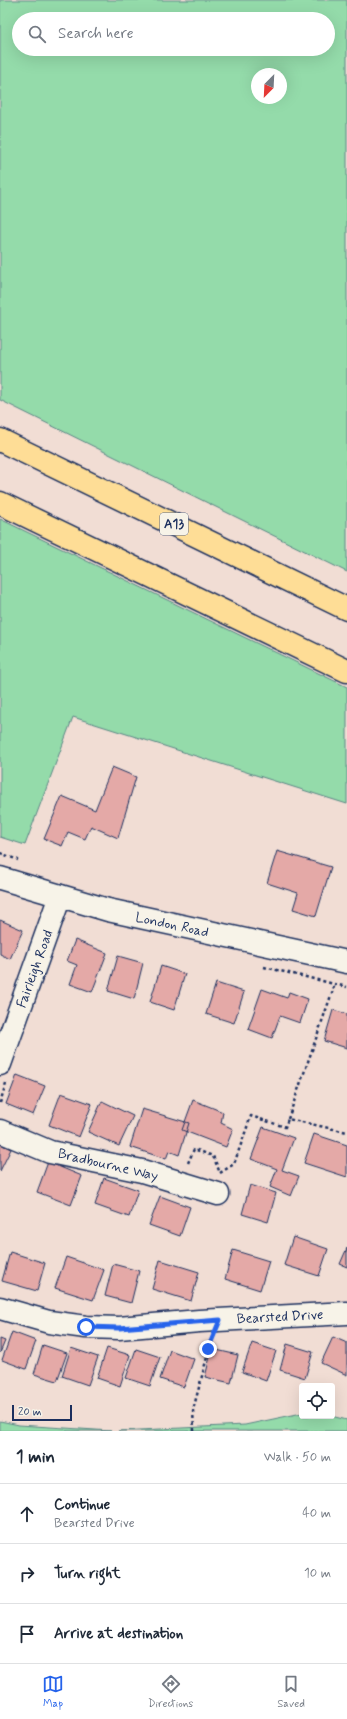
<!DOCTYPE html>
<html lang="en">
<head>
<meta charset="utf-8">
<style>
  :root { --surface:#fff; --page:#f2f2f3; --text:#1f2937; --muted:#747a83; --line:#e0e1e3; --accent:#2563eb }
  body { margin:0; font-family:Mynerve,sans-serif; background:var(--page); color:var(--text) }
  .controls { position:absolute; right:12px; bottom:12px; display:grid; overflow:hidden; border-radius:4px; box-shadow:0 4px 16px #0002 }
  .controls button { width:36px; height:36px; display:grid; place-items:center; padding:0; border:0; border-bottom:1px solid var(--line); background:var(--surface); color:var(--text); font:20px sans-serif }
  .compass { position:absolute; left:251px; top:68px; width:36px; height:36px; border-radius:50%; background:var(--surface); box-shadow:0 4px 16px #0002; rotate:204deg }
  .scale { position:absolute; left:12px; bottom:10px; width:60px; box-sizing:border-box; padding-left:4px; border:2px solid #1b2f5e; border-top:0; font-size:11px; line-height:14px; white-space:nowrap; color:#1b2f5e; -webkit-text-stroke:3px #f7f3e8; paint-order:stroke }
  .stop { position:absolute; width:12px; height:12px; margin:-9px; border:3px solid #2563eb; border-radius:50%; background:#fff }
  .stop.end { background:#2563eb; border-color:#fff; box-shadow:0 1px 4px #0008 }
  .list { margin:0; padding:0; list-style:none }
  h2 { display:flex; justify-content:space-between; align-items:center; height:52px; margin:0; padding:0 16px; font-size:17px }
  h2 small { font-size:13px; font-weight:400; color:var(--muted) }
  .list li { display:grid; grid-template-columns:26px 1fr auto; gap:12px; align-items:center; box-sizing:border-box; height:60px; padding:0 16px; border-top:1px solid var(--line) }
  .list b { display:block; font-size:15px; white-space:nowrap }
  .list p { margin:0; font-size:13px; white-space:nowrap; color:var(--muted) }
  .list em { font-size:13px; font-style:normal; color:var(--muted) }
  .icon { flex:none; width:22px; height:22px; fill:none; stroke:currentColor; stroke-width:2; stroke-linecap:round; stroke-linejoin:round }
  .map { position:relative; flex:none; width:347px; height:1431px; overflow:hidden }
  .search { position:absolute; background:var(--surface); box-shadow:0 4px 16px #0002; left:12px; right:12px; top:12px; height:44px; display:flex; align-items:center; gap:10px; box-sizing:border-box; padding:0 14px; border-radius:22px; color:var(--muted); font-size:15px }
  .sheet { height:232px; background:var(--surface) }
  nav { display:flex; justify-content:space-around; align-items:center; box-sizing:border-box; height:56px; border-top:1px solid var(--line); background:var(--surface); font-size:11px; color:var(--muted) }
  nav a { display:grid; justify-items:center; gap:2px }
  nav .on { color:var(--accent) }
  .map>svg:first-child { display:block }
  .green { fill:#94dbaa; stroke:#588584; fill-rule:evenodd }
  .building { fill:#e4a9a7; stroke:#1b2f5e }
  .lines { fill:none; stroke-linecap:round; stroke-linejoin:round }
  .minor-casing { stroke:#1b2f5e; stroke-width:25 }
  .secondary-casing { stroke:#1b2f5e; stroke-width:25 }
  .trunk-casing { stroke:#1b2f5e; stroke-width:25 }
  .path { stroke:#1b2f5e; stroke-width:2.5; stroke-dasharray:3 3; stroke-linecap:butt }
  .minor { stroke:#f7f3e8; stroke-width:22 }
  .secondary { stroke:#f7f3e8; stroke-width:22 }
  .trunk { stroke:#fedd96; stroke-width:22 }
  .route { stroke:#2563eb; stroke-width:5 }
  .labels { text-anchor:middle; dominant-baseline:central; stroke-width:4; stroke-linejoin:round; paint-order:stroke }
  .shield { fill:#f7f3e8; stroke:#5d6a87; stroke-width:1 }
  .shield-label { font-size:13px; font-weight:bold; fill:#1b2f5e }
  .street-label { font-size:14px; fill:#1b2f5e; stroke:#f7f3e8 }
</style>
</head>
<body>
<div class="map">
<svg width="347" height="1431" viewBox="0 0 347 1431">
  <rect width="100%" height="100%" fill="#f1ddd4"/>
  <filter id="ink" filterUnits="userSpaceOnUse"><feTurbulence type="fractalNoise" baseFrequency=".025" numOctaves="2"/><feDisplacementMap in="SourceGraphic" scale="8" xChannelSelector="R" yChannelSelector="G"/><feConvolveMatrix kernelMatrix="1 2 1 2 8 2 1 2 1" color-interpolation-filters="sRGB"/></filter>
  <g filter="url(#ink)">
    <path class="green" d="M 0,0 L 347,0 L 347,572 L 0,400 ZM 19,19 L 328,19 L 328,49 L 19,49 ZM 257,74 L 281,74 L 281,98 L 257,98 Z
      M 0,519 L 347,687 L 347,804 L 73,717 L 25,845 L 0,837 Z
      M 302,1413 L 302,1416 L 331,1416 L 347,1420 L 347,1431 L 118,1431 L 245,1425 Z
      M 0,1421 L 19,1425 L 111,1431 L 0,1431 Z"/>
    <path class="building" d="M 112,767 L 136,777 L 118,838 L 91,826 L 85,839 L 68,832 L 62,846 L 44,839 L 62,796 L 95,810 Z
      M 277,851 L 331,867 L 316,916 L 293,909 L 298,893 L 267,883 Z
      M 0,920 L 23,930 L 10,959 L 0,954 Z
      M 75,940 L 107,953 L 92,992 L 70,984 L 77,965 L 67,961 Z
      M 118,956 L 143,963 L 134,999 L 108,991 Z
      M 161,966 L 185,974 L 174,1010 L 150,1002 Z
      M 216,983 L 244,992 L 234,1023 L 206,1014 Z
      M 262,989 L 287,998 L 289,992 L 308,999 L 300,1023 L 280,1016 L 272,1038 L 248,1029 Z
      M 333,1010 L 347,1014 L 347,1048 L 324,1041 Z
      M 17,1075 L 45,1086 L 33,1115 L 6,1104 Z
      M 61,1093 L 92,1104 L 79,1137 L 49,1125 Z
      M 193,1100 L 223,1112 L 221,1123 L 233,1129 L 226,1147 L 182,1130 Z
      M 102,1101 L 133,1116 L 119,1146 L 88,1132 Z
      M 142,1109 L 189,1123 L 179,1155 L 169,1151 L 166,1159 L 130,1147 Z
      M 263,1127 L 294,1138 L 282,1170 L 299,1176 L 291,1196 L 270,1187 L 277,1169 L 251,1159 Z
      M 314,1134 L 347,1145 L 347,1177 L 304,1163 Z
      M 0,1144 L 11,1149 L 0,1171 Z
      M 48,1162 L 82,1176 L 71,1205 L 37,1192 Z
      M 104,1178 L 138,1190 L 129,1217 L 95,1205 Z
      M 250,1185 L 276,1193 L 268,1222 L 242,1214 Z
      M 160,1196 L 190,1207 L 180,1236 L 149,1225 Z
      M 293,1237 L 328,1249 L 319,1276 L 284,1265 Z
      M 347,1248 L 347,1267 L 340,1264 Z
      M 233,1250 L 269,1261 L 260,1290 L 225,1279 Z
      M 10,1252 L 45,1263 L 37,1291 L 2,1281 Z
      M 66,1257 L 104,1270 L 93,1300 L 55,1288 Z
      M 160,1260 L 199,1272 L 191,1301 L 152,1289 Z
      M 113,1264 L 139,1271 L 131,1303 L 105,1296 Z
      M 12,1332 L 36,1341 L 26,1369 L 2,1360 Z
      M 333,1337 L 347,1343 L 347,1375 L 321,1363 Z
      M 0,1339 L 5,1341 L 0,1353 Z
      M 252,1343 L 276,1351 L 266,1381 L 242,1372 Z
      M 287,1344 L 313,1352 L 305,1378 L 280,1370 Z
      M 43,1345 L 67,1353 L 57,1381 L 34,1374 Z
      M 71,1348 L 98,1357 L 88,1385 L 62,1376 Z
      M 107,1348 L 130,1355 L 120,1386 L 97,1378 Z
      M 136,1349 L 160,1357 L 150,1386 L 126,1378 Z
      M 212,1349 L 238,1355 L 231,1383 L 205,1377 Z
      M 170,1350 L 194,1359 L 184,1387 L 160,1379 Z"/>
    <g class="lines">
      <defs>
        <path id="minor" d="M 0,1064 L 60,896
          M 0,1131 L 50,1152 L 142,1171 L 218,1194
          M 0,1308 L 49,1322 L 86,1327 L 119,1328 L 199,1321 L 347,1313"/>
        <path id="secondary" d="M 0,878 L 108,910 L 347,962"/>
        <path id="trunk" d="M 0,440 L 347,609
          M 0,503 L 347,671"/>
      </defs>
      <use href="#minor" class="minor-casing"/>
      <use href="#secondary" class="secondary-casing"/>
      <use href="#trunk" class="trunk-casing"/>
      <path class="path" d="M 0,853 L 18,860
        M 264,967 L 347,987
        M 0,1103 L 6,1083
        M 288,1119 L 335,984
        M 188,1163 L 194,1149 L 213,1156 L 220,1173
        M 220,1173 L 234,1164 L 251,1116 L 285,1127 L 288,1119 L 347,1132
        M 194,1431 L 193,1410 L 211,1342"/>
      <use href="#minor" class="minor"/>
      <use href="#secondary" class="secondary"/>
      <use href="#trunk" class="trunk"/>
    </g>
  </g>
  <g class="lines" filter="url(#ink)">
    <path class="route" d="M 86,1327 L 119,1328 L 220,1320 L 208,1349"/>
  </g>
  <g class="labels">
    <rect class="shield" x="160" y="513" width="28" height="22" rx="3"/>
    <g class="shield-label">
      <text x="174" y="524">A13</text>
    </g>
    <g class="street-label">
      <text transform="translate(172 925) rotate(12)">London Road</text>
      <text transform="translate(35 969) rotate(-70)">Fairleigh Road</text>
      <text transform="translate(108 1165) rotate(13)">Bradbourne Way</text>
      <text transform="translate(280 1317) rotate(-3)">Bearsted Drive</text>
    </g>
  </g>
</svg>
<div class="controls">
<button><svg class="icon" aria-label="locate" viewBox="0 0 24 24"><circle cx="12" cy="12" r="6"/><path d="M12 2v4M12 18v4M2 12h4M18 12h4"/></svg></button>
</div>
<svg class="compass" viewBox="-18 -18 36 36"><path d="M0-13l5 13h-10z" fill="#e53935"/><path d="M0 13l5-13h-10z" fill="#747a83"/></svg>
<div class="scale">20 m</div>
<div class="stop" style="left:86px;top:1327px"></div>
<div class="stop end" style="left:208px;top:1349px"></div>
<div class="search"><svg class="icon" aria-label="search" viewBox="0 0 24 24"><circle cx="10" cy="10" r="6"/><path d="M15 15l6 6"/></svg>Search here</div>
</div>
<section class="sheet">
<h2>1 min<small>Walk · 50 m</small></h2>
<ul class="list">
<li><svg class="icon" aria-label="ahead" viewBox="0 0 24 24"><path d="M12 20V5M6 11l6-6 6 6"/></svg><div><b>Continue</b><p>Bearsted Drive</p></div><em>40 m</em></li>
<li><svg class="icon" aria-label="right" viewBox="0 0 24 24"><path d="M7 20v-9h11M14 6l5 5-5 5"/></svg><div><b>Turn right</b></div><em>10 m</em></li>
<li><svg class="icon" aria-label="arrive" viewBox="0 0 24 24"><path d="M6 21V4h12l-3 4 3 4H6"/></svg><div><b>Arrive at destination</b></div></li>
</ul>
</section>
<nav>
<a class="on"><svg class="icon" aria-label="map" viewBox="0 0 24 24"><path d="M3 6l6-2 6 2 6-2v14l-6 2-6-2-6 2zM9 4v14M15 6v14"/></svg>Map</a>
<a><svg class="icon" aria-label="directions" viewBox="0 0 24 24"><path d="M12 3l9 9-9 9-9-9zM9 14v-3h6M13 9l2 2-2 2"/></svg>Directions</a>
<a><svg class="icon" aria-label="saved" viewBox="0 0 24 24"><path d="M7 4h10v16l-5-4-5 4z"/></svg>Saved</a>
</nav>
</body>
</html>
